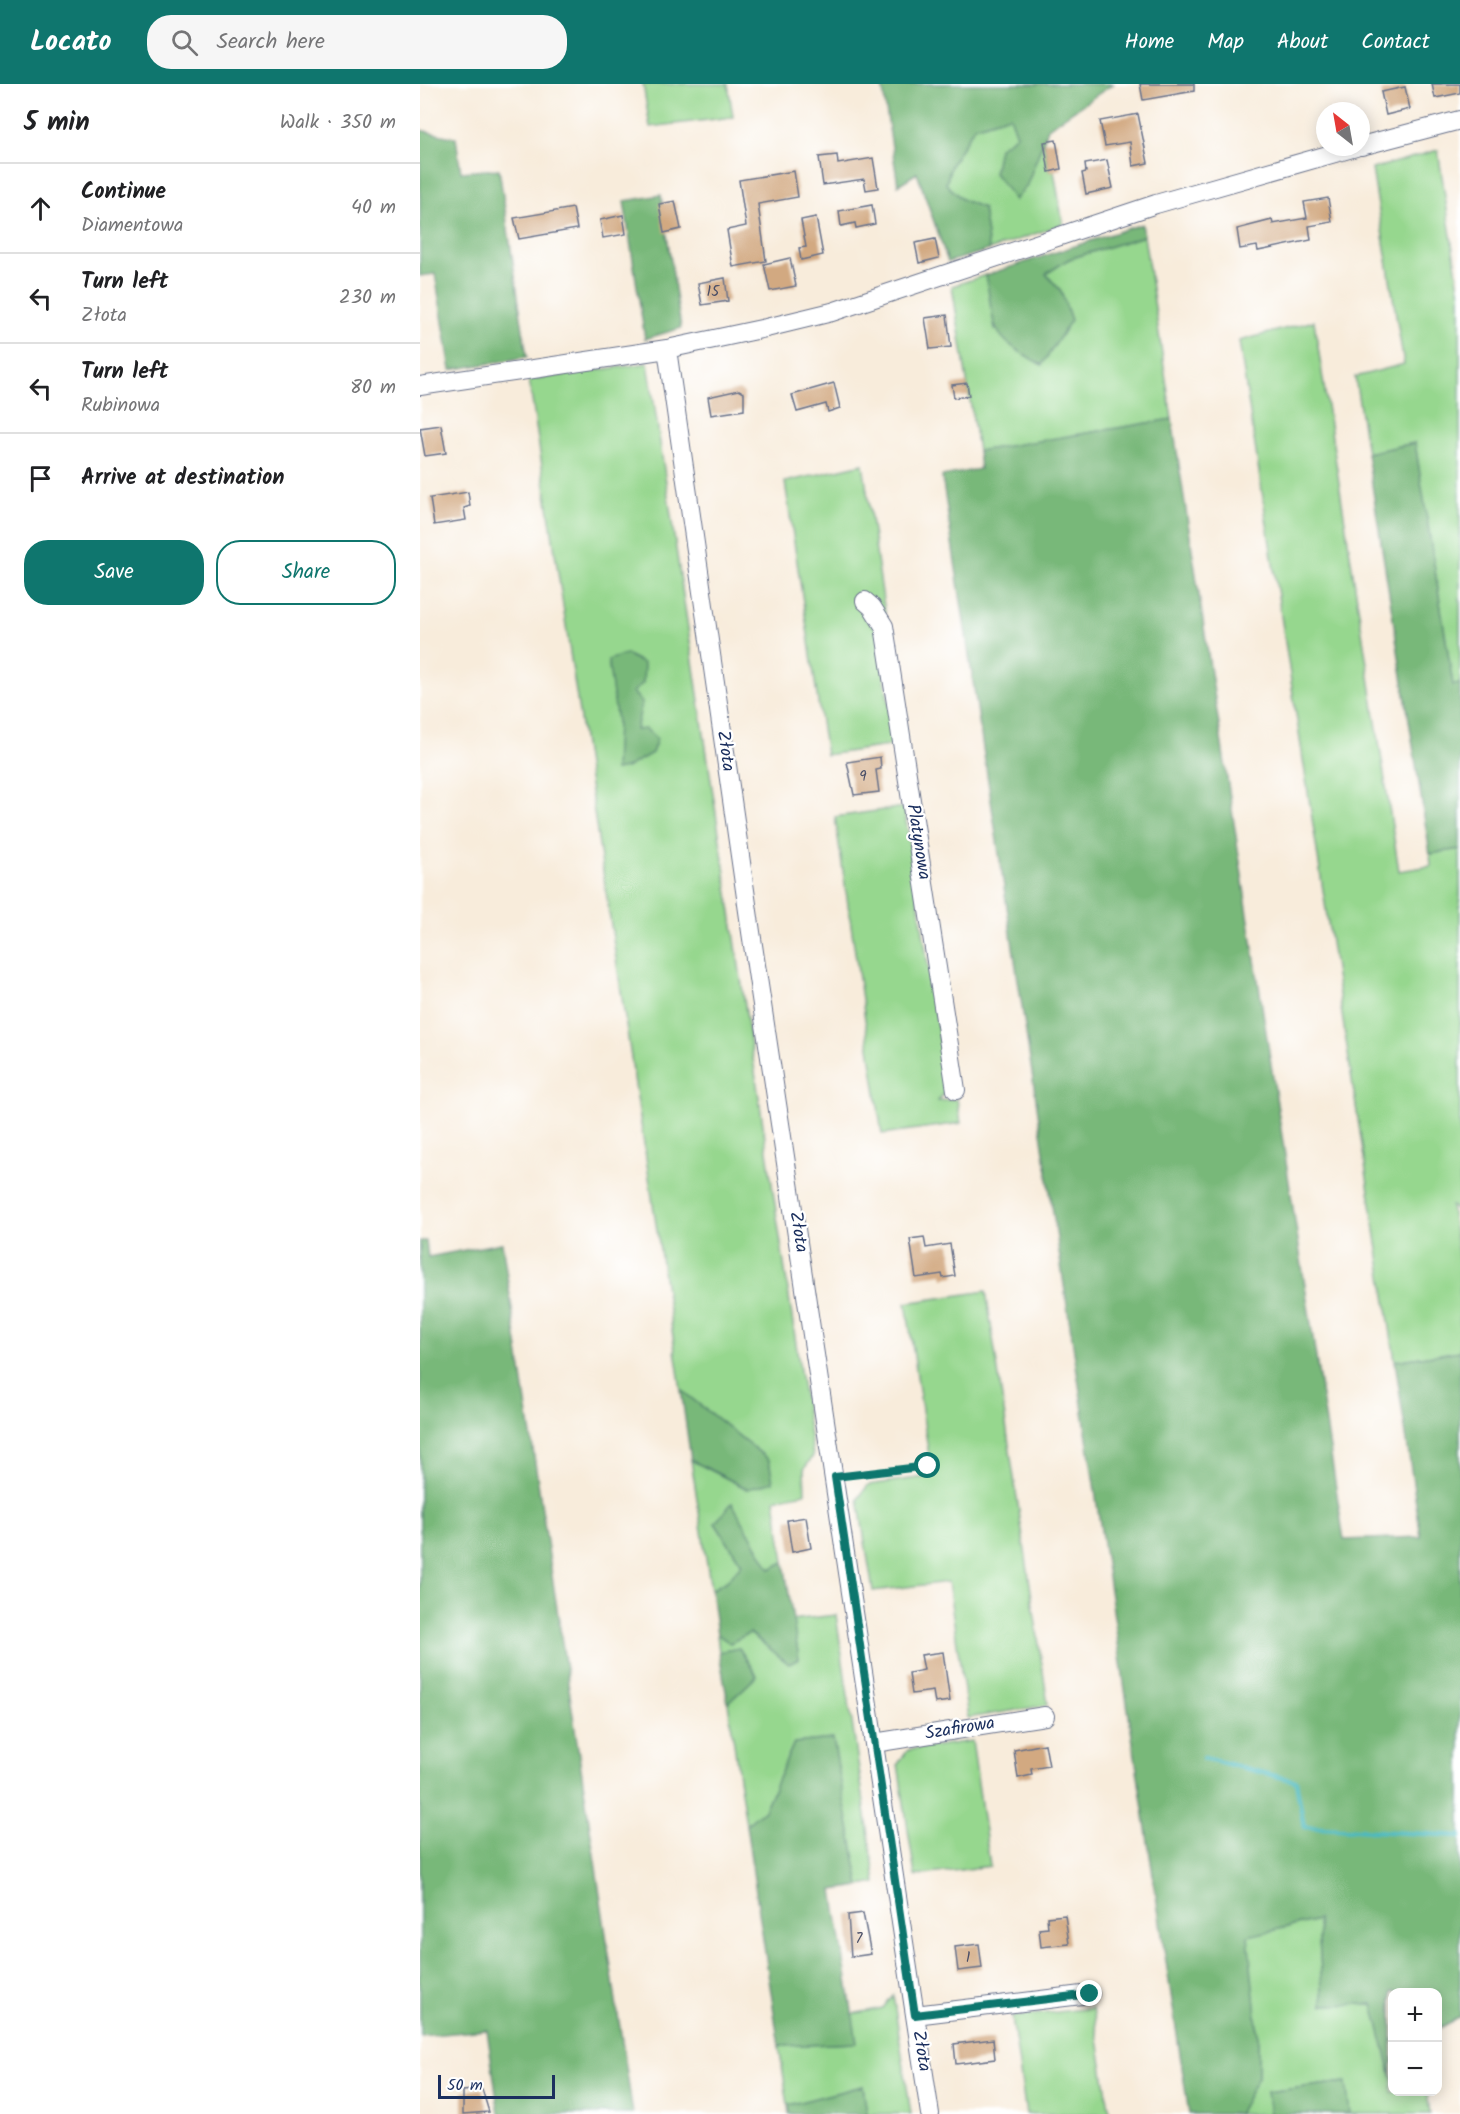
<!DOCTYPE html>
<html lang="en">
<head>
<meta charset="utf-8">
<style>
  :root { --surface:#fff; --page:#f6f6f6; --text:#202124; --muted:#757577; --line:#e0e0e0; --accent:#0f766e }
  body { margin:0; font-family:Kalam,sans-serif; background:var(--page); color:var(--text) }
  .controls { position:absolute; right:18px; bottom:18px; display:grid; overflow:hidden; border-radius:12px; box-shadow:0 3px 15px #0003 }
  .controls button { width:54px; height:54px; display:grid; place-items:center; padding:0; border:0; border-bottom:2px solid var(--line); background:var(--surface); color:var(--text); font:30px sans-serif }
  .compass { position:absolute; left:896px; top:18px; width:54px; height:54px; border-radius:50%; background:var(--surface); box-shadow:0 3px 15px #0003; rotate:329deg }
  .scale { position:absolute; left:18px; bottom:15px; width:117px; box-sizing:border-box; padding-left:6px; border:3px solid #1b2f5e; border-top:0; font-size:16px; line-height:21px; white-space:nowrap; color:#1b2f5e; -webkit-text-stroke:4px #fff; paint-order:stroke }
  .stop { position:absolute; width:18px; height:18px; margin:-14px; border:4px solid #0f766e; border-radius:50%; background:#fff }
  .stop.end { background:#0f766e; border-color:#fff; box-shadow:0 2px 6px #0008 }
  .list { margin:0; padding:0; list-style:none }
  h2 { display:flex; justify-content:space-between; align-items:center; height:78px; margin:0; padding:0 24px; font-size:26px }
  h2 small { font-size:20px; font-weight:400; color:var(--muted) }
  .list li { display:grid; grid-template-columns:39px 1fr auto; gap:18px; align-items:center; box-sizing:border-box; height:90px; padding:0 24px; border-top:2px solid var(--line) }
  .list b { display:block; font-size:22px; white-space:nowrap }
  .list p { margin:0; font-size:20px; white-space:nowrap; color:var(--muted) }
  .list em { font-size:20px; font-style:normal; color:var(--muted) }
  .actions { display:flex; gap:12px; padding:18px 24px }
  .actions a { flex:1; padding:14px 0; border:2px solid var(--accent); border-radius:24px; text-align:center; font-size:21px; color:var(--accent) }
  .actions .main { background:var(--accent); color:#fff }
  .icon { flex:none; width:33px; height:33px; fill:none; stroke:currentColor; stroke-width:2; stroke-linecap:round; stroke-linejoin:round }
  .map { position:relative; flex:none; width:1040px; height:2030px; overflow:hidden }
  header { display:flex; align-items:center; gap:36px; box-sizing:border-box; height:84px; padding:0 30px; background:var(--accent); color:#fff }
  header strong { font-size:28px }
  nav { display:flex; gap:33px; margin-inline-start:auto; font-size:21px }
  .search { width:420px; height:54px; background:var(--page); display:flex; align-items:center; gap:15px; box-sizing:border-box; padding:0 21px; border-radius:24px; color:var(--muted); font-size:22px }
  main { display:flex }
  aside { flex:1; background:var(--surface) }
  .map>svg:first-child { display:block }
  .green { fill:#96d78e; stroke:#588376; stroke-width:1.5 }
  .forest { fill:#78b879; stroke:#4a746c; stroke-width:1.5 }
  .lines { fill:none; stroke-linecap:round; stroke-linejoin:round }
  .stream { stroke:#4bbac0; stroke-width:4.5 }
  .building { fill:#d2a981 }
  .minor-casing { stroke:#68718a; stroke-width:20 }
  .path { stroke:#68718a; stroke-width:3; stroke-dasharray:4.5 4.5; stroke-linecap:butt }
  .minor { stroke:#fff; stroke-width:18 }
  .route { stroke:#0f766e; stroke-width:8 }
  .labels { text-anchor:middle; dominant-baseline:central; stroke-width:4.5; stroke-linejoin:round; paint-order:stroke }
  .number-label { font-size:15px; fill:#494e67 }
  .street-label { font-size:18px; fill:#1b2f5e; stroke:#fff }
</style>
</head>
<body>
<header>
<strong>Locato</strong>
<div class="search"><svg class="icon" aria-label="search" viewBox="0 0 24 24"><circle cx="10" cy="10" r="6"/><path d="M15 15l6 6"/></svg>Search here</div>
<nav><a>Home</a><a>Map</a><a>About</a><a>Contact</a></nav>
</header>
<main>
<aside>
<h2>5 min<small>Walk · 350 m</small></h2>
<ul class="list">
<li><svg class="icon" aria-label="ahead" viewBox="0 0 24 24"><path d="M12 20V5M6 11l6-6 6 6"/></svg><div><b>Continue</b><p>Diamentowa</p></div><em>40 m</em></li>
<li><svg class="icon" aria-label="left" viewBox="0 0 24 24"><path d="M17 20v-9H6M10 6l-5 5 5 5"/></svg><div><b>Turn left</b><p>Złota</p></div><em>230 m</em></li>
<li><svg class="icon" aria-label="left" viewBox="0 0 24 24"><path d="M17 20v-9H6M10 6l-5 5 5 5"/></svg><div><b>Turn left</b><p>Rubinowa</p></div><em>80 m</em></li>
<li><svg class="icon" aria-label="arrive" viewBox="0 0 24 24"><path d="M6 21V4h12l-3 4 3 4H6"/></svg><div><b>Arrive at destination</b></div></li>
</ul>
<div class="actions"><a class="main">Save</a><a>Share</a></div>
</aside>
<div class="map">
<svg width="1040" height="2030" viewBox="0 0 1040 2030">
  <rect width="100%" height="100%" fill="#fff"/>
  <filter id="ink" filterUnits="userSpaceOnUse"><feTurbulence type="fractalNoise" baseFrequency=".0167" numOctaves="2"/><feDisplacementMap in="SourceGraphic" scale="12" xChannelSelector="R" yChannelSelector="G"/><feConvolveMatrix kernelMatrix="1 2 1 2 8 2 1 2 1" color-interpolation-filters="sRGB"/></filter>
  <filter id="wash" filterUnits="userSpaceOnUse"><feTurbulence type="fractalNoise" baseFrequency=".008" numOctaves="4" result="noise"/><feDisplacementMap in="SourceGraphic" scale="24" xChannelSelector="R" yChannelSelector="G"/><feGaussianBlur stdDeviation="1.35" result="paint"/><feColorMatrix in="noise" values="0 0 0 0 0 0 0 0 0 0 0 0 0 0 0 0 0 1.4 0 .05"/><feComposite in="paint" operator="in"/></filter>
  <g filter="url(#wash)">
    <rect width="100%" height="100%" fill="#f8ecdb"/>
    <path class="green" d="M 223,0 L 308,0 L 313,33 L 230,43 Z
      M 590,31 L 597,51 L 579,64 L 607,101 L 623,55 L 629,87 L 634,87 L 643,140 L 569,166 L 563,124 L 543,116 L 526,101 L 531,81 L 554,43 Z
      M 1018,66 L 1040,211 L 1040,600 L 1033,601 L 995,359 L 947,369 L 935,293 L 984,280 L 952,85 Z
      M 724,152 L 752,335 L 558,367 L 532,202 L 566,191 L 575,246 L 641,207 L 625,190 L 649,175 Z
      M 894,237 L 979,787 L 1011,782 L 1010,770 L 1040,765 L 1040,1128 L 1031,1122 L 1040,1182 L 1040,1267 L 975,1277 L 819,257 Z
      M 228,279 L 393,1372 L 384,1385 L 385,1409 L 355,1415 L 364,1478 L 350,1486 L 312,1419 L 295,1439 L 322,1480 L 307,1497 L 291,1506 L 271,1376 L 327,1405 L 352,1398 L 349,1376 L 261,1306 L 109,296 Z
      M 443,380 L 465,529 L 445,535 L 457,544 L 475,661 L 406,671 L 365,398 Z
      M 484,723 L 527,1006 L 518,1017 L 537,1015 L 541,1039 L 462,1050 L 415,733 Z
      M 566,1207 L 628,1621 L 548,1634 L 528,1498 L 453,1507 L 438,1415 L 448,1401 L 512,1392 L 486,1219 Z
      M 416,1531 L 456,1799 L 440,1802 L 412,1655 L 374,1659 L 344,1726 L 326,1741 L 308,1619 L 337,1592 L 319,1564 L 299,1568 L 297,1550 L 310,1559 L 329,1549 L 342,1559 L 379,1575 L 372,1536 Z
      M 552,1657 L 570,1782 L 495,1792 L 478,1680 L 488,1666 Z
      M 898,1836 L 903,1921 L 953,1919 L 972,1993 L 972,2008 L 1007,2008 L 1010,2030 L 930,2030 L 925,1998 L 847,2008 L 850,2030 L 818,2030 L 838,1993 L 838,1952 L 827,1852 Z
      M 473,1911 L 491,2030 L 447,2030 L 443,2002 L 368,2021 L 359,1962 L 435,1959 L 432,1930 L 463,1924 Z
      M 673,1924 L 690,2030 L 606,2030 L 592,1933 Z"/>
    <path class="forest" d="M 462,0 L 693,0 L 628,44 L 607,101 L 595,116 L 574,89 L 579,64 L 597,51 L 590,32 L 554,43 L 531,81 L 526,100 L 543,116 L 563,124 L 569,166 L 528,178 L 497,89 L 478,101 Z
      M 0,46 L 36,54 L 41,88 L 79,85 L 107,273 L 31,286 L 15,190 L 0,192 Z
      M 241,111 L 261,244 L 225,255 L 204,117 Z
      M 722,140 L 724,152 L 649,175 L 626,190 L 641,207 L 651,236 L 622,281 C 569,251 575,249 566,191 Z
      M 752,335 L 924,1456 L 1001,1453 L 975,1277 L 1040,1267 L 1040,1933 L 1018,1945 L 1018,1908 L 972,1908 L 972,1993 L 953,1920 L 903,1921 L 898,1836 L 828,1852 L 838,1952 L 838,1993 L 818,2030 L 769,2030 L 522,392 L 560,385 L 558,367 Z
      M 995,359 L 1033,601 L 1040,600 L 1040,765 L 1010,770 L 947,369 Z
      M 206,570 L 224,580 L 223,599 L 213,608 L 222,619 L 216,646 L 226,645 L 237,655 L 232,669 L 206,684 L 195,686 L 197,638 L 188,576 Z
      M 0,1157 L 6,1157 L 8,1173 L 82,1159 L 213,2030 L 79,2030 L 67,1946 L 0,1952 Z
      M 261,1306 L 349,1376 L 353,1398 L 328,1405 L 271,1376 Z
      M 312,1419 L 350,1485 L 364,1478 L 379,1575 L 369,1580 L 330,1549 L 310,1559 L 297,1550 L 291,1506 L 307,1497 L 322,1480 L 295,1439 Z
      M 319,1564 L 337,1592 L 308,1619 L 299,1568 Z
      M 413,1655 L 440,1802 L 413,1806 L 437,1959 L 359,1962 L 326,1741 L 344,1726 L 374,1659 Z
      M 926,1998 L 930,2030 L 850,2030 L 847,2008 Z
      M 443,2002 L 447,2030 L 369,2030 L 368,2021 Z"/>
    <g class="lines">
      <path class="stream" d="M 784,1674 L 876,1697 L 884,1743 L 1040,1752"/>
    </g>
    <g id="blocks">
      <path class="building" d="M 720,0 L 774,0 L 774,7 L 723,16 Z
        M 1012,0 L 1040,0 L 1040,9 L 1015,14 Z
        M 985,3 L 990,25 L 966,31 L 961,8 Z
        M 718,30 L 728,79 L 713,82 L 710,58 L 685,62 L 680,37 Z
        M 636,56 L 641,85 L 629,88 L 624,58 Z
        M 417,71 L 418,80 L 453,74 L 458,104 L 446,106 L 444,95 L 403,101 L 399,73 Z
        M 687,76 L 693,104 L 666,110 L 662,89 L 666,88 L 665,80 Z
        M 374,87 L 378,113 L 338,120 L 346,177 L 313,183 L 307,146 L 326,142 L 319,96 Z
        M 908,114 L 912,138 L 889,142 L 891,156 L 838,167 L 837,162 L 820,165 L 817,145 L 852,136 L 853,140 L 887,134 L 884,118 Z
        M 255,117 L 261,145 L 244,149 L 239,120 Z
        M 452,121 L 455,140 L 436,144 L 435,139 L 421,142 L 419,127 Z
        M 153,124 L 157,145 L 99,155 L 94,134 Z
        M 203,131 L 206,150 L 183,154 L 180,136 Z
        M 396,133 L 403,171 L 381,176 L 379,164 L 386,163 L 381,136 Z
        M 515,155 L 519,174 L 499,179 L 495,159 Z
        M 370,174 L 376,202 L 350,207 L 344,180 Z
        M 305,194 L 308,217 L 282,221 L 278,199 Z
        M 527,231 L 531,263 L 510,265 L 505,234 Z
        M 414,299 L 420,324 L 408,328 L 406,320 L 377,328 L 372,311 Z
        M 547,299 L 549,312 L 534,314 L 532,301 Z
        M 319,306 L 324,309 L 324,326 L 291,331 L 288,313 Z
        M 21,341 L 26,369 L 5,372 L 0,344 Z
        M 48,408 L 50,422 L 44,424 L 46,436 L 14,441 L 10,414 Z
        M 460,673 L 461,685 L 456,686 L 459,708 L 434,711 L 427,678 Z
        M 504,1153 L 506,1164 L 530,1160 L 535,1192 L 523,1194 L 522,1190 L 496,1194 L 490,1155 Z
        M 386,1433 L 391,1464 L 372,1468 L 367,1436 Z
        M 523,1568 L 530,1617 L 515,1619 L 513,1607 L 492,1610 L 489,1589 L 504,1586 L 501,1571 Z
        M 625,1660 L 629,1682 L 611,1685 L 612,1691 L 598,1694 L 594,1666 Z
        M 443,1829 L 451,1870 L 431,1873 L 428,1831 Z
        M 645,1831 L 649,1860 L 621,1863 L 619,1845 L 628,1844 L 627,1833 Z
        M 559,1860 L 562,1884 L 538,1887 L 535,1863 Z
        M 573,1955 L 575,1975 L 536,1980 L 534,1960 Z
        M 62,2005 L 69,2028 L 43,2030 L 43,2007 Z"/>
    </g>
  </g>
  <g filter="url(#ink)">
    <use href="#blocks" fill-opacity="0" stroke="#68718a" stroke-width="1.5"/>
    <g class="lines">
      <defs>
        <path id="minor" d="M 941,62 L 1040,36
          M 247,265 L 331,848 L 510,2030
          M 0,302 L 247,265 L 346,244 L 412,228 L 736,120 L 936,63
          M 445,517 L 452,523 L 464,542 L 536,1006
          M 454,1659 L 625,1632
          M 495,1931 L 670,1910"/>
      </defs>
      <use href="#minor" class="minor-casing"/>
      <path class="path" d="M 430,1391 L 508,1382"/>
      <use href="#minor" class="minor"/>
    </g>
  </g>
  <g class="lines" filter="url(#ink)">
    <path class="route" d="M 508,1382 L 415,1393 L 495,1931 L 670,1910"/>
  </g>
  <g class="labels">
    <g class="number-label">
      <text x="293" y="208">15</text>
      <text x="443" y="693">9</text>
      <text x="439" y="1855">7</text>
      <text x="548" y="1874">1</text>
    </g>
    <g class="street-label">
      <text transform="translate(305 667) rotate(82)">Złota</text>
      <text transform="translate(498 758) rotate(81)">Platynowa</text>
      <text transform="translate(378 1148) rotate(81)">Złota</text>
      <text transform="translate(540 1645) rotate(-9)">Szafirowa</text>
      <text transform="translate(501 1967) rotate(81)">Złota</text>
    </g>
  </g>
</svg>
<div class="controls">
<button>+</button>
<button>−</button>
</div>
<svg class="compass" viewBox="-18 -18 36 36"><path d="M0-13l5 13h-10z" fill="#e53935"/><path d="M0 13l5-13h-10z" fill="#757577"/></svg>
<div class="scale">50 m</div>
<div class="stop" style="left:508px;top:1382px"></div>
<div class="stop end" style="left:670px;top:1910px"></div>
</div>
</main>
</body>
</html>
